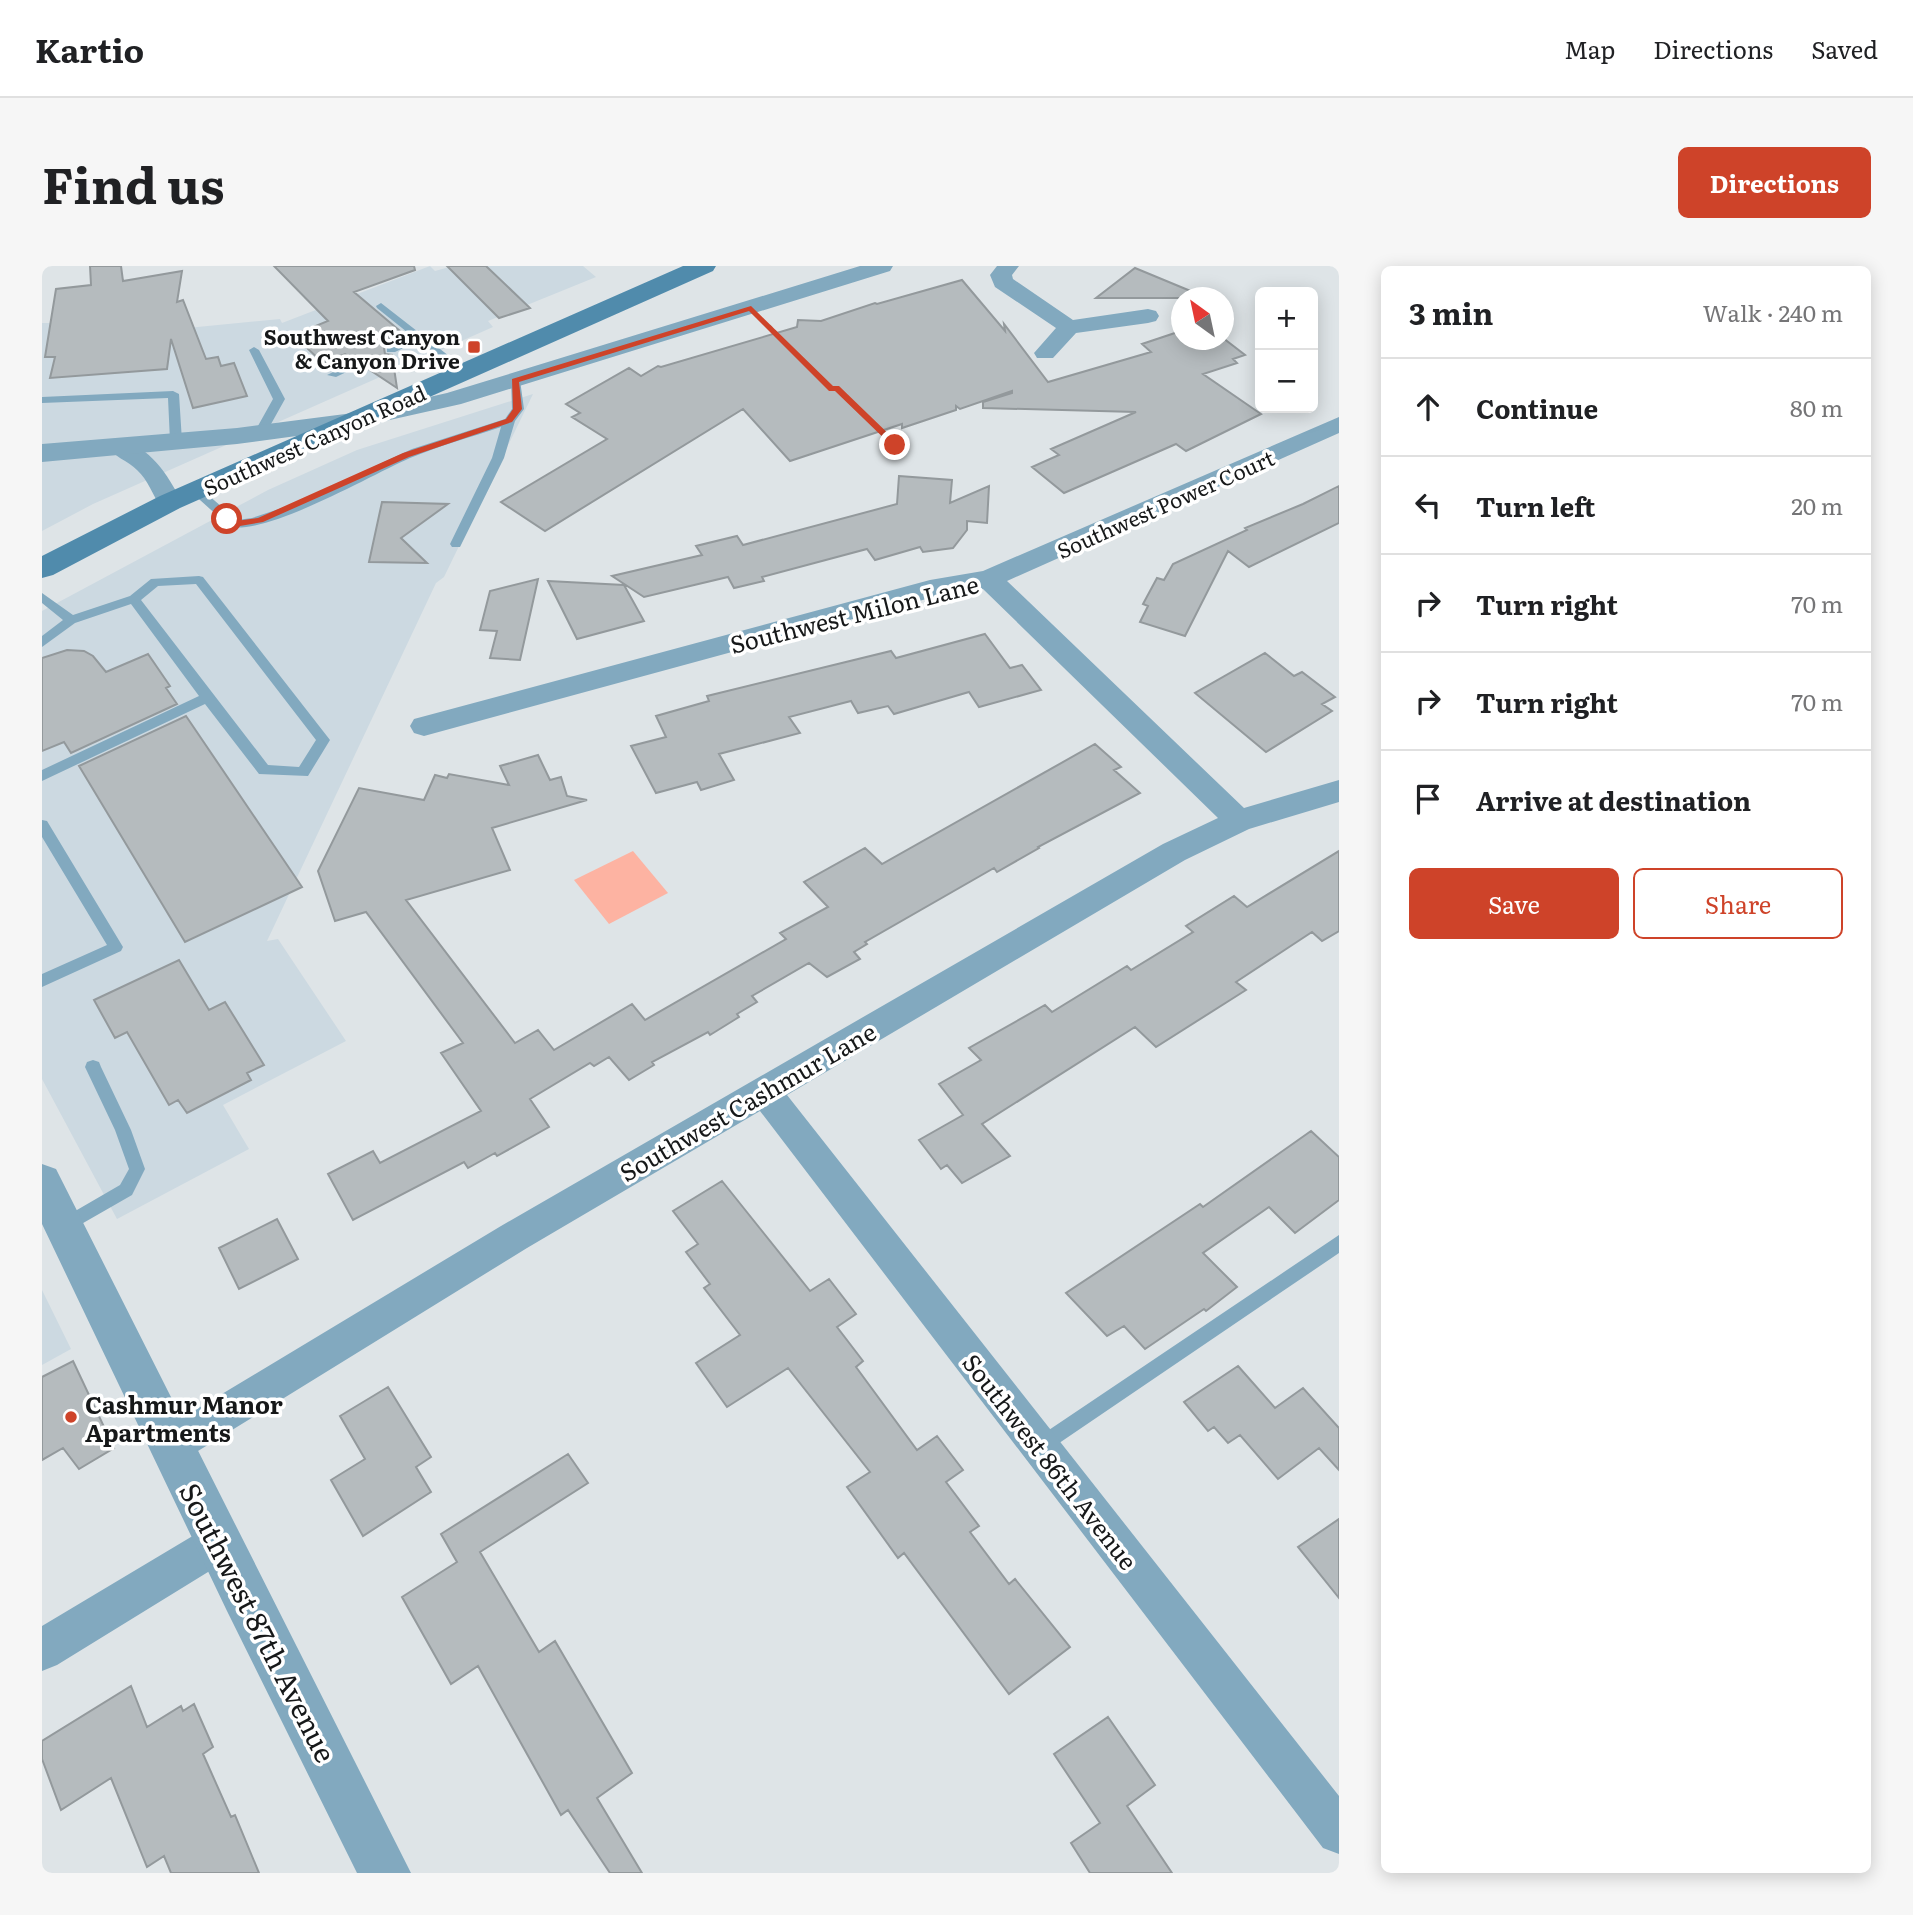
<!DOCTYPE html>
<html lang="en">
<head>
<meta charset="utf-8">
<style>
  :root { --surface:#fff; --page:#f6f6f6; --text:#202124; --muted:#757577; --line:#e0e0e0; --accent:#ce4329 }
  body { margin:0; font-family:Literata,serif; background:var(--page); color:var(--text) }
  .controls { position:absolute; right:21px; top:21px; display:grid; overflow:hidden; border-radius:10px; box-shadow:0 4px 18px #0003 }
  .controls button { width:63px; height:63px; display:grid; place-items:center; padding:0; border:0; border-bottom:2px solid var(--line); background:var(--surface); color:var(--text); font:35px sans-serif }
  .compass { position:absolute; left:1129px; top:21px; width:63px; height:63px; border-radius:50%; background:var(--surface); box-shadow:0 4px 18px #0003; rotate:327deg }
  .stop { position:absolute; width:21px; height:21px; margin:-16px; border:5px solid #ce4329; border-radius:50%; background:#fff }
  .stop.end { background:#ce4329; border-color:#fff; box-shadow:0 2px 7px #0008 }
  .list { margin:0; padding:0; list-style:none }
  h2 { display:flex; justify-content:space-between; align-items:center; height:91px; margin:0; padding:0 28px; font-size:30px }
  h2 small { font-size:23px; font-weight:400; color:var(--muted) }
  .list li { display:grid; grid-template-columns:46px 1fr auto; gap:21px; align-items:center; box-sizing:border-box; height:98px; padding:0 28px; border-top:2px solid var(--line) }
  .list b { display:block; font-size:26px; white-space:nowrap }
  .list em { font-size:23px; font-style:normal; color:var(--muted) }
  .actions { display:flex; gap:14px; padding:21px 28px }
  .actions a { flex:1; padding:16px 0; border:2px solid var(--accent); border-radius:10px; text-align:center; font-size:24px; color:var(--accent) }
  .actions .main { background:var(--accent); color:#fff }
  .icon { flex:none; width:38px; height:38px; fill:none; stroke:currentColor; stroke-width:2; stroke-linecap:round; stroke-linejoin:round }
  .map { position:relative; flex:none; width:1297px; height:1607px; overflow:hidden; border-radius:10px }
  header { display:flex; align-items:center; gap:42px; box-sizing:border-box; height:98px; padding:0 35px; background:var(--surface); border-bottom:2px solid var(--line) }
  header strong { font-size:33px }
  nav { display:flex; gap:38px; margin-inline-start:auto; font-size:24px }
  .intro { display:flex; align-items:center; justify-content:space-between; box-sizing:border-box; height:168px; padding:0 42px }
  h1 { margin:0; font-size:49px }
  .button { padding:18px 32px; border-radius:10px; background:var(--accent); color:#fff; font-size:24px; font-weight:700 }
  main { display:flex; gap:42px; padding:0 42px }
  aside { flex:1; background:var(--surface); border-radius:10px; box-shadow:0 4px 18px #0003 }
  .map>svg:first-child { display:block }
  .built { fill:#ccd9e1 }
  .green { fill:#fdb3a2 }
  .building { fill:#b5bbbe; stroke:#93999c; stroke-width:2 }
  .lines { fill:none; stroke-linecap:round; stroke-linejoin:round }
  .path { stroke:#8d9294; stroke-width:3.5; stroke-dasharray:3.5 3.5; stroke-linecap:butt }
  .service { fill:#82a9bf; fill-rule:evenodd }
  .minor { fill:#82a9bf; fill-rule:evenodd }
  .tertiary { fill:#82a9bf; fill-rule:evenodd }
  .secondary { fill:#508bac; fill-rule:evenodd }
  .route { fill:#ce4329 }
  .poi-dot { fill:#ce4329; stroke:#fff; stroke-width:2.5 }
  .labels { text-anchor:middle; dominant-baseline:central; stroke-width:7; stroke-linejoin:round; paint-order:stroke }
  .far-poi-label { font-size:21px; font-weight:bold; fill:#161819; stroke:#fff; text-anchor:end }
  .far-street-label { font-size:21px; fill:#161819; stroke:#fff }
  .street-label { font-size:24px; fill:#161819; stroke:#fff }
  .poi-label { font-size:24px; font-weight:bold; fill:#161819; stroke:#fff; text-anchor:start }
  .near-street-label { font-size:28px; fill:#161819; stroke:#fff }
</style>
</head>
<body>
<header>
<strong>Kartio</strong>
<nav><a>Map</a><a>Directions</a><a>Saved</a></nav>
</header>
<div class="intro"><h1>Find us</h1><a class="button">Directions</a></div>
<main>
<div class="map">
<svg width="1297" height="1607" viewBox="0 0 1297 1607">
  <rect width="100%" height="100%" fill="#dee4e7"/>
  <path class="built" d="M 388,0 L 393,5 L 411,0 L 541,0 L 554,11 L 446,55 L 451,61 L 51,238 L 0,265 L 0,57 L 122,57 L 125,64 L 238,53 L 240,57 Z
    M 491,128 L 402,311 L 394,317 L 225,675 L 236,673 L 304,775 L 181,839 L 207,883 L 75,953 L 0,813 L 0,345 L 226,224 L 315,184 Z
    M 0,1024 L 29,1083 L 0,1099 Z"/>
  <path class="green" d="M 591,585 L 626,627 L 567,658 L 532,614 Z"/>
  <path class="building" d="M 48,0 L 79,0 L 81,15 L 140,5 L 135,36 L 141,34 L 164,93 L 176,91 L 179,100 L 192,97 L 205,130 L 151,142 L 129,73 L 125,103 L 8,112 L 13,91 L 3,91 L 14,23 L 49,19 Z
    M 232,0 L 372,0 L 373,4 L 312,26 L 358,65 L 347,70 L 348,78 L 342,82 L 343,88 L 350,89 L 355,122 L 322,100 L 326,98 L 324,94 L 312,93 L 303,88 L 281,97 L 266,83 L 259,66 L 286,55 Z
    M 405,0 L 444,0 L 488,42 L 457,52 Z
    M 1093,2 L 1163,31 L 1163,32 L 1054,32 Z
    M 920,14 L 963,65 L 962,58 L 1006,116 L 1109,86 L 1100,78 L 1139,65 L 1139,74 L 1181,72 L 1203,89 L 1191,93 L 1195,97 L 1161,108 L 1219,148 L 1144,185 L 1134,178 L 1022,227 L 990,201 L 1017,189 L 1009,183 L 1094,146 L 941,142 L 941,136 L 970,127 L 970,125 L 918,143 L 914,140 L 914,144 L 860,162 L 860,158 L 748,195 L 701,143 L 503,265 L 459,236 L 565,173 L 530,151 L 538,147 L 524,138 L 587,102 L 599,110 L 616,100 L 619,101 L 755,61 L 756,54 L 779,55 L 833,37 L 835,38 Z
    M 857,210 L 910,214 L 908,237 L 947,220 L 945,257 L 925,255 L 925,264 L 911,282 L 881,286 L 878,281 L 833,294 L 825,283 L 720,311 L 722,315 L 692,322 L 686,311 L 602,331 L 570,310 L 660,289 L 654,280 L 695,270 L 701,279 L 855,238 Z
    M 1297,220 L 1297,257 L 1207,301 L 1186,285 L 1143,370 L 1098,356 L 1106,340 L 1101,338 L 1115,312 L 1122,314 L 1131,298 L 1205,264 L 1203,262 L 1261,238 Z
    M 340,236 L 406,238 L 359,272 L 385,297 L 327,296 Z
    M 496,313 L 478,394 L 448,392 L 455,365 L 438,364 L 448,325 Z
    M 506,315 L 582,319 L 602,355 L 535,373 Z
    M 943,368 L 968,402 L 980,399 L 999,424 L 937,441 L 927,426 L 852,448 L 846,440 L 816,447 L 809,435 L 747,451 L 758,467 L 677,488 L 692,514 L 659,524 L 655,516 L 614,527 L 589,480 L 624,471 L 614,450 L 667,435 L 665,430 L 849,385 L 854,392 Z
    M 25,384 L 42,385 L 51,390 L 64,406 L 106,388 L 128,420 L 124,422 L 135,438 L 29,487 L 22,476 L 0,485 L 0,392 Z
    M 1223,387 L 1252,410 L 1260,406 L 1293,431 L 1280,438 L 1290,445 L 1224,486 L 1153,427 Z
    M 144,450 L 260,621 L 143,676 L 37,500 Z
    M 1053,478 L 1079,501 L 1072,504 L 1098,527 L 996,581 L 997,582 L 955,606 L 952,602 L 823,676 L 825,678 L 812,686 L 818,693 L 785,711 L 767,697 L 710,730 L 715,736 L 695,748 L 697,751 L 668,769 L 666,766 L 610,796 L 612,799 L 587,814 L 567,791 L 552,800 L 548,797 L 488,833 L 507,861 L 455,890 L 453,887 L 426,902 L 422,896 L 311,954 L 286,908 L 331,885 L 338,897 L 439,845 L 399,787 L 421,777 L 324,646 L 293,655 L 276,605 L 317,522 L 382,534 L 393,509 L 405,512 L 407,508 L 467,519 L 458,500 L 496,489 L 508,514 L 519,511 L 525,530 L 545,534 L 450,562 L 468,604 L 364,634 L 473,777 L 496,764 L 512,784 L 590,738 L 603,754 L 744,673 L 738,667 L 786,641 L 762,616 L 823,582 L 840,598 Z
    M 1297,585 L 1297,665 L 1280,675 L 1270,666 L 1194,716 L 1204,724 L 1114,781 L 1093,761 L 940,858 L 968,890 L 920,917 L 905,899 L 899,903 L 877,874 L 921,849 L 897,818 L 939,794 L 927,782 L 1003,739 L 1010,746 L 1085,700 L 1089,704 L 1151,666 L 1144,660 L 1192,630 L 1205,641 Z
    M 137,694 L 167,744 L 183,736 L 222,799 L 205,807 L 209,814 L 145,847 L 136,834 L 127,839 L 85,766 L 73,772 L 52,734 Z
    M 1269,865 L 1297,891 L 1297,934 L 1253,967 L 1227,941 L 1161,987 L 1195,1021 L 1164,1045 L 1162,1043 L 1103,1083 L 1082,1060 L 1065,1070 L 1024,1027 L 1158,938 L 1161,941 Z
    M 680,915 L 768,1025 L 787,1013 L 814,1048 L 795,1061 L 821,1095 L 814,1101 L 875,1184 L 895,1170 L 921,1204 L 904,1216 L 937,1260 L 928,1266 L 967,1318 L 973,1313 L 1028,1381 L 967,1428 L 862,1287 L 856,1292 L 805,1221 L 828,1206 L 746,1102 L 685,1141 L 654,1097 L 698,1069 L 662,1022 L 668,1018 L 644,986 L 656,978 L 631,945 Z
    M 235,953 L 256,993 L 197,1023 L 177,982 Z
    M 31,1095 L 72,1182 L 37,1203 L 21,1182 L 0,1194 L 0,1111 Z
    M 1196,1100 L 1233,1142 L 1261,1122 L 1297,1162 L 1297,1204 L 1277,1182 L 1236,1213 L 1198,1169 L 1186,1177 L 1172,1161 L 1166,1165 L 1142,1136 Z
    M 346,1121 L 389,1191 L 374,1201 L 389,1226 L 321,1270 L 289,1214 L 323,1193 L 298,1150 Z
    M 526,1188 L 546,1217 L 438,1286 L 497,1386 L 513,1375 L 590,1507 L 555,1532 L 600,1607 L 568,1607 L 526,1544 L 519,1549 L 436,1400 L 409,1418 L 360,1331 L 415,1296 L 399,1268 Z
    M 1297,1253 L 1297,1332 L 1256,1281 Z
    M 89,1420 L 105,1461 L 139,1440 L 141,1445 L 152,1438 L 171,1481 L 161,1488 L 189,1551 L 193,1549 L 217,1607 L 129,1607 L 122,1590 L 105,1601 L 69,1512 L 19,1544 L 0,1493 L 0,1475 Z
    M 1066,1451 L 1113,1519 L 1085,1540 L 1130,1607 L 1048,1607 L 1029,1577 L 1058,1557 L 1012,1488 Z"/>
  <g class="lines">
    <path class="path" d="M 727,60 L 789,123 L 795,122 L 853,179"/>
    <path class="service" d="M 339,37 L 425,104 L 425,108 L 417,108 L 376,75 L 353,86 L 345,86 L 345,82 L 370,70 L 335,42 L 334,40 Z
      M 212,81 L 217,84 L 243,133 L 224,167 L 218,170 L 212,167 L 231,133 L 207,84 Z
      M 314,95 L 323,97 L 294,111 L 285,109 Z
      M 469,112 L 478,114 L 482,143 L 473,155 L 462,192 L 418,281 L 410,281 L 408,278 L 450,192 L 459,161 C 429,171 397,180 368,192 C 327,210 228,268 188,261 L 148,225 L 154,221 L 158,222 L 195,254 L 210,252 L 249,239 L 370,183 L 463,153 L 470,143 Z
      M 131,125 L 137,128 L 140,175 L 134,178 L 128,175 L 126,132 L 0,137 L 0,131 Z
      M 157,310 L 161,311 L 288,474 L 266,510 L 217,508 L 163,438 L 0,515 L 0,504 L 157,430 L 89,338 L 33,357 L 0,381 L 0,370 L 21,354 L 0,337 L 0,327 L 31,349 L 88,330 L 109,313 ZM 154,318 L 274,474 L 257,501 L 226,499 L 99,334 L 116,320 Z
      M 0,554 L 5,555 L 81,681 L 79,685 L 0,721 L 0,708 L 65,679 L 0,571 Z
      M 51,794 L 57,796 L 59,801 L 89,864 L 103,903 L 90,929 L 22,968 L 16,965 L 14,960 L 16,955 L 78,919 L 87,903 L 73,864 L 43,801 L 45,796 Z
      M 1297,969 L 1297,987 L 1004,1186 L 998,1189 L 992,1186 L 989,1180 L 992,1174 Z"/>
    <path class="minor" d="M 818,0 L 851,0 L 848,5 L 419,138 L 312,162 L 304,160 L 300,155 L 304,150 L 405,127 Z
      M 955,0 L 977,0 L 970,9 L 971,13 L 1031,54 L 1106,43 L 1114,45 L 1117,50 L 1114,55 L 1106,57 L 1034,67 L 1011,92 L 995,92 L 992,87 L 1014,62 L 953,21 L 948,9 Z
      M 1297,151 L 1297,167 L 965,315 L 1202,542 L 1297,514 L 1297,536 L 1207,563 L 1143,594 L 745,829 L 1297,1530 L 1297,1588 L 1281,1582 L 718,845 L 485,982 L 143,1193 L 129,1199 L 115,1193 L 110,1180 L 115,1167 L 459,960 L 1121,578 L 1176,552 L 941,323 L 888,332 L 382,470 L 372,467 L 368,460 L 372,453 L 888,314 L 941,305 Z
      M 76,173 C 109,181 125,208 140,236 L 137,242 L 128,244 L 119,242 C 111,229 106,214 95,204 C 86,195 71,190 64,180 L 67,175 Z
      M 178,1256 L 192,1262 L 198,1276 L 192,1290 L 15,1399 L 0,1405 L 0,1360 L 164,1262 Z"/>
    <path class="tertiary" d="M 311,147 L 321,149 L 325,155 L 321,161 L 195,178 L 0,196 L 0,178 L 195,162 Z
      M 0,898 L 14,903 L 369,1607 L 315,1607 L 185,1345 L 0,958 Z"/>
    <path class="secondary" d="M 641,0 L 674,0 L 671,5 L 138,242 L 11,309 L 0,312 L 0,290 L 118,230 Z"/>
  </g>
  <path class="route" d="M 709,40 L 791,120 L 797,120 L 856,177 L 856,180 L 850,180 L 793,125 L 787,125 L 707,45 L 477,116 L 480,143 L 470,156 L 367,191 L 221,256 L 192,261 L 181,253 L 185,250 L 194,255 L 216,252 L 361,187 L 464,153 L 471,143 L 470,113 Z"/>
  <g class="poi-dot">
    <rect x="425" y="74" width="14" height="14" rx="3.5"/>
    <circle cx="29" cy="1151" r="7"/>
  </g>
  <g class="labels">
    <g class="far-poi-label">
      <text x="418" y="69">Southwest Canyon<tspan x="418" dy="24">&amp; Canyon Drive</tspan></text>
    </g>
    <g class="far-street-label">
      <text transform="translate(272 173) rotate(-24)">Southwest Canyon Road</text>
      <text transform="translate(1123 237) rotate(-24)">Southwest Power Court</text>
    </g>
    <g class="street-label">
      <text transform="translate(812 347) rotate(-14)">Southwest Milon Lane</text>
      <text transform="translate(705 835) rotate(-30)">Southwest Cashmur Lane</text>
      <text transform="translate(1009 1195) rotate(52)">Southwest 86th Avenue</text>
    </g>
    <g class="poi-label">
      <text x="43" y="1137">Cashmur Manor<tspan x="43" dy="28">Apartments</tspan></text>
    </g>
    <g class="near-street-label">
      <text transform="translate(217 1356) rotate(63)">Southwest 87th Avenue</text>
    </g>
  </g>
</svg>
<div class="controls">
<button>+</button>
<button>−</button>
</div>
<svg class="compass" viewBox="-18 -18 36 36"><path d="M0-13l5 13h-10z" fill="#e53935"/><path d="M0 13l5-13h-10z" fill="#757577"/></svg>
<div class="stop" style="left:185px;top:253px"></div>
<div class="stop end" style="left:853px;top:179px"></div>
</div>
<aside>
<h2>3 min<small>Walk · 240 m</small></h2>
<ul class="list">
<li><svg class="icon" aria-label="ahead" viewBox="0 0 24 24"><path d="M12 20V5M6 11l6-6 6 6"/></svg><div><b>Continue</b></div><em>80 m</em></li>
<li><svg class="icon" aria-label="left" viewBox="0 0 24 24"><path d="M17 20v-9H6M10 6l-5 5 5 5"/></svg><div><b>Turn left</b></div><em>20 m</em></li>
<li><svg class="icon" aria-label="right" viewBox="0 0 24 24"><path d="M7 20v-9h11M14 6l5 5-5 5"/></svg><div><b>Turn right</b></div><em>70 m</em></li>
<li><svg class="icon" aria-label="right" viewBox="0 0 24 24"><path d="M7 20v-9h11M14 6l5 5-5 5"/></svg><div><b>Turn right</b></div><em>70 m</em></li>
<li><svg class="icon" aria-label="arrive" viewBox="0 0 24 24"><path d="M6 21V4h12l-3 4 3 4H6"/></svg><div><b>Arrive at destination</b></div></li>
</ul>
<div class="actions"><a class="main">Save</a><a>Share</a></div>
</aside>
</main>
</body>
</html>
